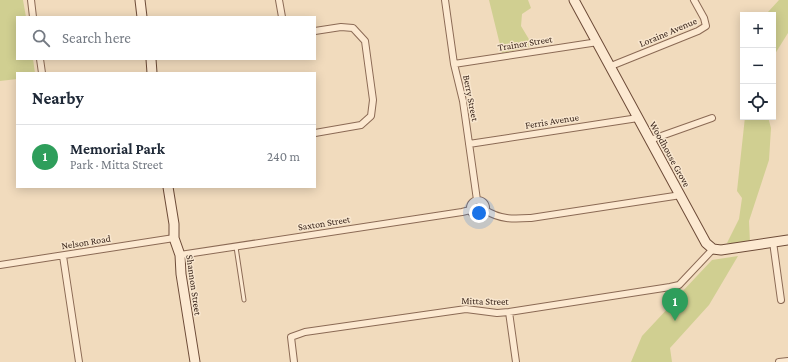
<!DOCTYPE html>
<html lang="en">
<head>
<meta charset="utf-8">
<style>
  :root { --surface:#fff; --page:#f2f2f3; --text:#1f2937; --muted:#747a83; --line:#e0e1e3; --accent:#9f2032 }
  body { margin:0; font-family:"Crimson Pro",serif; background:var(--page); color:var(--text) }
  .controls { position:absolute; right:12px; top:12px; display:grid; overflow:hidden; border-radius:0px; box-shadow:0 2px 10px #0003 }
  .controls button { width:36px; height:36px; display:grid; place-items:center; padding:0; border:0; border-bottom:1px solid var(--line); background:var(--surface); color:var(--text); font:20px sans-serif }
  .you { position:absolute; left:479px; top:213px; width:14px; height:14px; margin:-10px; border:3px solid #fff; border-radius:50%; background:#1a73e8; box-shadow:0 0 0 6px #1a73e833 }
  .badge { display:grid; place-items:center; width:26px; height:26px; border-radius:50%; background:var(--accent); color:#fff; font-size:13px; font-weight:700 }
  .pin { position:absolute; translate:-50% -33px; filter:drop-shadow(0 1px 2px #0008) }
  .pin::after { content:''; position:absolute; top:21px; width:14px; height:12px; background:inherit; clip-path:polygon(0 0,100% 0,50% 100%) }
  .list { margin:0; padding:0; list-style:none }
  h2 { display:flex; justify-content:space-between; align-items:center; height:52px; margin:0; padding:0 16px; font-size:17px }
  h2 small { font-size:13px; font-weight:400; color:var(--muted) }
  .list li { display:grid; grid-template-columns:26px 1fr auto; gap:12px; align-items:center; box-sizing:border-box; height:64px; padding:0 16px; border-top:1px solid var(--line) }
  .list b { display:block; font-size:15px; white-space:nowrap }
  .list p { margin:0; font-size:13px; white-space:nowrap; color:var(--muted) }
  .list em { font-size:13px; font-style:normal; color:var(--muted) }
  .icon { flex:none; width:22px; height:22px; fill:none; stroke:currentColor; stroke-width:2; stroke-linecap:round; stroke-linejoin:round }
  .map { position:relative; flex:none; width:788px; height:362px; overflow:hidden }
  .search { position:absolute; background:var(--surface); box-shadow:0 2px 10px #0003; left:16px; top:16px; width:300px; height:44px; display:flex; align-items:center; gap:10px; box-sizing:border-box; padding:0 14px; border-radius:0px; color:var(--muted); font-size:15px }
  .panel { position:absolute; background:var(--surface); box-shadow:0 2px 10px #0003; left:16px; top:72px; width:300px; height:116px; border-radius:0px }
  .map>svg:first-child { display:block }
  .green { fill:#d0cf91 }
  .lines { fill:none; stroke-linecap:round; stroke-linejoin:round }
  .lane-casing { stroke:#8b6a55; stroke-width:5 }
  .street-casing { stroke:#8b6a55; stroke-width:8 }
  .secondary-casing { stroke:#6d4b38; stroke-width:11 }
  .lane { stroke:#fce9d1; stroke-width:3 }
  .street { stroke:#fce9d1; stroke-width:6 }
  .secondary { stroke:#fce9d1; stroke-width:9 }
  .labels { text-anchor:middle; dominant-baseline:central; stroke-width:3; stroke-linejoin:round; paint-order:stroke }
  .street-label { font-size:10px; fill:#39251b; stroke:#f8e6ce }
</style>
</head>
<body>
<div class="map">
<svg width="788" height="362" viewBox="0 0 788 362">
  <rect width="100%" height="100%" fill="#f1dbbd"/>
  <path class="green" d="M 0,0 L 23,0 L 26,17 L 17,17 L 17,59 L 33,59 L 35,73 L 17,73 L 17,79 L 0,81 Z
    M 489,0 L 528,0 L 531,8 L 522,14 L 521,26 L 533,46 L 502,53 Z
    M 779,0 L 788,0 L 788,33 L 773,57 L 773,15 L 769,15 L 768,12 Z
    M 745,117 L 768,117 L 771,128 L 769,160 L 749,221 L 750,243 L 727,243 L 739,219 L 742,198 L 737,191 Z
    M 738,256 L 709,305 L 670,348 L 672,362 L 631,362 L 642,336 L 670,306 L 669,295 L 680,294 L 712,260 Z"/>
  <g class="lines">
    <defs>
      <path id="lane" d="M 236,247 L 244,300"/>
      <path id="street" d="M 31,0 L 33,17
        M 279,0 L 282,17
        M 445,0 L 454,64 L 463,101 L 477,200
        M 315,31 L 341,27 L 353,28 L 365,41 L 373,100 L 371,116 L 361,125 L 315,133
        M 40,59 L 42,73
        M 454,64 L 598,42
        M 611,66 L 698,31 L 706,26 L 704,18 L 694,0
        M 650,140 L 712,118
        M 469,144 L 638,118
        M470 208a8 8 0 1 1 16 0a8 8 0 1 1-16 0Z
        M 485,210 C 501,220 513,219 531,218 L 681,195
        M 773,242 L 781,300
        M 180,255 L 462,212 L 470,210
        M 63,256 L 79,362
        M 0,265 L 174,238
        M 509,312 L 516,362
        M 294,362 L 291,337 L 305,332 L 466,309 L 497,313 L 509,312 L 670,287 L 679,285 L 713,249
        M 779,362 L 788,361"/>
      <path id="secondary" d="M 140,0 L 142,17
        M 574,0 L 706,243 L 713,249 L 721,250 L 788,240
        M 151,59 L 152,73
        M 168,187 L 174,224 L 174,238 L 180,255 L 181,274 L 195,362"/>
    </defs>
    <use href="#lane" class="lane-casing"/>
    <use href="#street" class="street-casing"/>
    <use href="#secondary" class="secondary-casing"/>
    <use href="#lane" class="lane"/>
    <use href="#street" class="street"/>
    <use href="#secondary" class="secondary"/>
  </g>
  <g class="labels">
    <g class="street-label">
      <text transform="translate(668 32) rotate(-23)">Loraine Avenue</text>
      <text transform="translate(525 43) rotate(-9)">Trainor Street</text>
      <text transform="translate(471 98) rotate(79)">Berry Street</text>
      <text transform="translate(552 121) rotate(-9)">Ferris Avenue</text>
      <text transform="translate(670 154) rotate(61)">Woodhouse Grove</text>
      <text transform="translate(324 223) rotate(-9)">Saxton Street</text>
      <text transform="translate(86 242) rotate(-9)">Nelson Road</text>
      <text transform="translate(194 285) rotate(82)">Shannon Street</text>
      <text transform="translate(485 301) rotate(1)">Mitta Street</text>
    </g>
  </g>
</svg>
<div class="controls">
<button>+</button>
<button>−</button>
<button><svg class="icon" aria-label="locate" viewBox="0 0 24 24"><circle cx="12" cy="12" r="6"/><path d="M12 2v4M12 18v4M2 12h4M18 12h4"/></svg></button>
</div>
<div class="you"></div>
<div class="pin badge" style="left:675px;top:321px;background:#2e9e5b">1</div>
<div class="search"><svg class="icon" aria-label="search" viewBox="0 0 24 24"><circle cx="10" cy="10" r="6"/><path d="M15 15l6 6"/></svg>Search here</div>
<section class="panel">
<h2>Nearby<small></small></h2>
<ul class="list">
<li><span class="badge" style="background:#2e9e5b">1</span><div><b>Memorial Park</b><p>Park · Mitta Street</p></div><em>240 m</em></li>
</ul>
</section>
</div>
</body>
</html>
